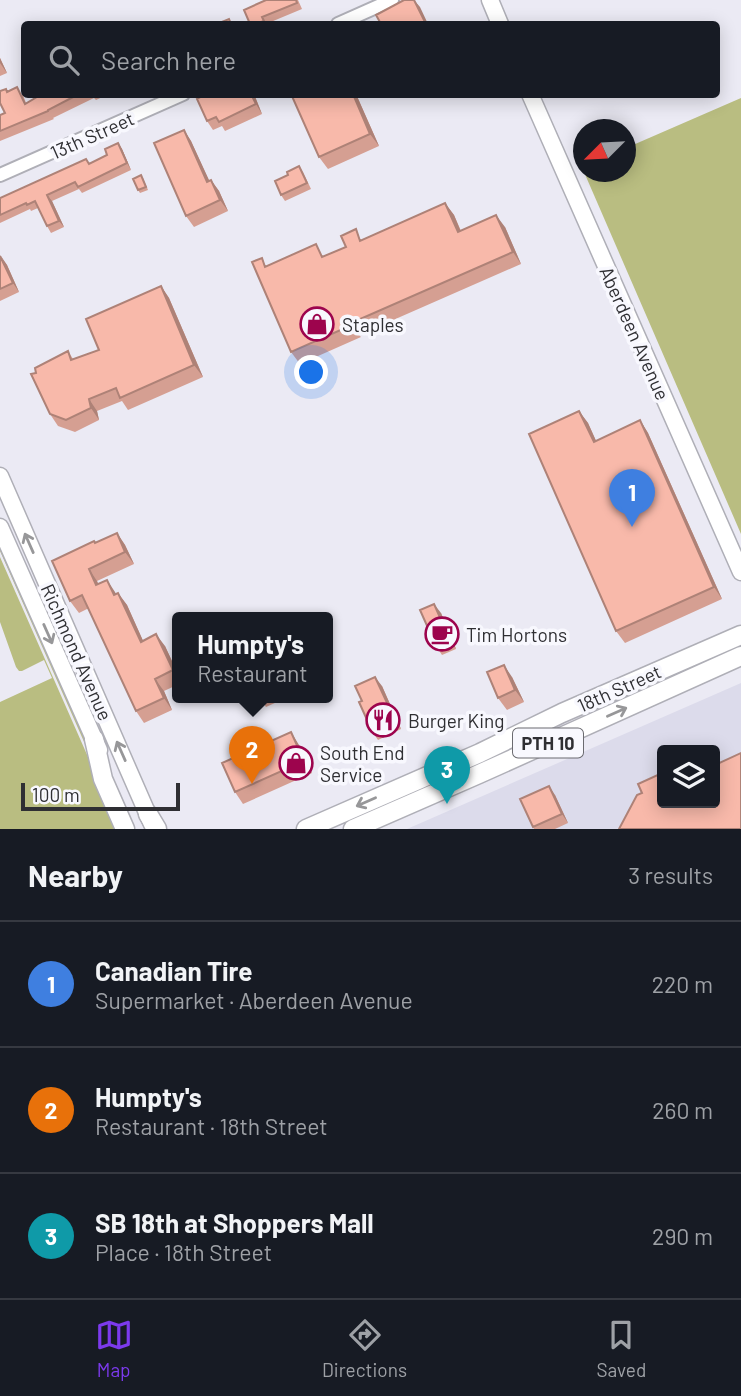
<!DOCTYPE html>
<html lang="en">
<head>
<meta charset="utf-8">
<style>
  :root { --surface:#171b24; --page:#20242c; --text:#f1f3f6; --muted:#9ea1a6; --line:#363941; --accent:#7c3aed }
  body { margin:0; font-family:Barlow,sans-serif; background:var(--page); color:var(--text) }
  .controls { position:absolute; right:21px; bottom:21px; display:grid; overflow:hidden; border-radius:7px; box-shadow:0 4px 18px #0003 }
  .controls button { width:63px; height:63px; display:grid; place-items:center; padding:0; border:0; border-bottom:2px solid var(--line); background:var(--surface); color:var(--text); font:35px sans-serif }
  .compass { position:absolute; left:573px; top:119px; width:63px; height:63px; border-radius:50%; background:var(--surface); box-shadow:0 4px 18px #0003; rotate:246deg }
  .scale { position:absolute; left:21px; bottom:18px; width:159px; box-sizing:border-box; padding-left:7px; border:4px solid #2f2f33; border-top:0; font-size:19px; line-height:24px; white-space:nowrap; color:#2f2f33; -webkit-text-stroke:5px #f8f8fe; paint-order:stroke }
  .you { position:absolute; left:312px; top:373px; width:24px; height:24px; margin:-18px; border:5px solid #fff; border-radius:50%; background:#1a73e8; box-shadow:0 0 0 10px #1a73e833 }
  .badge { display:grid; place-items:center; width:46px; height:46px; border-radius:50%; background:var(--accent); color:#fff; font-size:23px; font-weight:700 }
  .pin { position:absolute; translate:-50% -58px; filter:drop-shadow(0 2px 4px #0008) }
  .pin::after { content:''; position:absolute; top:37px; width:24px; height:21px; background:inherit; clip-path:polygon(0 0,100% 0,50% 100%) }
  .popup { position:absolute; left:172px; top:612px; width:161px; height:91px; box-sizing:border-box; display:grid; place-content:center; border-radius:7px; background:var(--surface); filter:drop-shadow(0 2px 5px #0005); font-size:23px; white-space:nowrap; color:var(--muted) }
  .popup b { font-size:26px; color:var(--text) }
  .popup::after { content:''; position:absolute; left:50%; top:100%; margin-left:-14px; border:14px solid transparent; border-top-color:var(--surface) }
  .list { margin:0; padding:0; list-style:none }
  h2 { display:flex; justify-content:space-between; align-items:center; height:91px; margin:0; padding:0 28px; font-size:30px }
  h2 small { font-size:23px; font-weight:400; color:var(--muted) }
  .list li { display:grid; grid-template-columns:46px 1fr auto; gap:21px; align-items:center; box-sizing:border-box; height:126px; padding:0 28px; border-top:2px solid var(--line) }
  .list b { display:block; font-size:26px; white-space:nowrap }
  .list p { margin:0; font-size:23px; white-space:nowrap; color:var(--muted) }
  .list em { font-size:23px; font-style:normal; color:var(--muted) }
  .icon { flex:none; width:38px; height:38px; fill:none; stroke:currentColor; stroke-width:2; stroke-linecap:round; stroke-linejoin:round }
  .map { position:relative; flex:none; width:741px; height:829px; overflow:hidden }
  .search { position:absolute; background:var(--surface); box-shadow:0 4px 18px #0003; left:21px; right:21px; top:21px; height:77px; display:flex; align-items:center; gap:18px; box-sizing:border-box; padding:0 24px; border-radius:7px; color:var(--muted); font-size:26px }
  .sheet { height:469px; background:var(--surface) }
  nav { display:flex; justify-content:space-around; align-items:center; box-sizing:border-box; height:98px; border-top:2px solid var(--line); background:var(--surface); font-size:19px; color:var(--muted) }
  nav a { display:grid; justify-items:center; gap:4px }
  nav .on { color:var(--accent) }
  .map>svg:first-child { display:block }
  .built { fill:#dcdbeb; fill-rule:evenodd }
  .green { fill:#b9bd81 }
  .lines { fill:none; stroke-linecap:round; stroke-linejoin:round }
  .street-casing { stroke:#afafb7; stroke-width:16 }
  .secondary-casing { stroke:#afafb7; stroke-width:19 }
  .primary-casing { stroke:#afafb7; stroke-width:21 }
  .street { stroke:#fff; stroke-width:12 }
  .secondary { stroke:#fff; stroke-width:16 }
  .primary { stroke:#fff; stroke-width:18 }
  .wall { fill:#d59f92 }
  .shaded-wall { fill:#ae8277 }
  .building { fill:#f8b9aa; stroke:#ae8277; stroke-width:2 }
  .oneway { stroke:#979799 }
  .labels { text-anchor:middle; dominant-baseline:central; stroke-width:7; stroke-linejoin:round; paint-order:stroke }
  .shield { fill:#f8f8fe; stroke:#6b6b70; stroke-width:2 }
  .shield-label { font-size:18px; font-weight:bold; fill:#2f2f33 }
  .street-label { font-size:19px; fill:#2f2f33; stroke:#f8f8fe }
  .poi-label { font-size:19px; fill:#2f2f33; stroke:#f8f8fe; text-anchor:start }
</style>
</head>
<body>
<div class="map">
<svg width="741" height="829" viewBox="0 0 741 829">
  <rect width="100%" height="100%" fill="#ebeaf4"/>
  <path class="built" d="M 741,683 L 741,829 L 407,829 ZM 662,750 L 715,750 L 715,803 L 662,803 Z"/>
  <path class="green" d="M 741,98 L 741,534 L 584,172 L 626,172 L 626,148 Z
    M 0,543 L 93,752 L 96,769 L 0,551 Z
    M 0,557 L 114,816 L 119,829 L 0,829 L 0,702 L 52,678 L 44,660 L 22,671 L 19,671 L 16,667 L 0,622 Z"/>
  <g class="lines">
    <defs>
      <path id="street" d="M 338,24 L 392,0
        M 0,175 L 183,94"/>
      <path id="secondary" d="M 490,0 L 500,24
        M 530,94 L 741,572
        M 0,476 L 152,824
        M 0,527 L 99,750"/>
      <path id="primary" d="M 94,739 L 103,779 L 125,829
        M 148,814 L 157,829
        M 306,829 L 480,753 L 562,713 L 741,635
        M 353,829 L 479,774 L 741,656"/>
    </defs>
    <use href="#street" class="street-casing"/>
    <use href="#secondary" class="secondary-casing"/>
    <use href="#primary" class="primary-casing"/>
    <use href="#street" class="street"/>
    <use href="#secondary" class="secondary"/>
    <use href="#primary" class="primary"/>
  </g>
  <path class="wall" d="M 266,0 L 299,0 L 298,0 L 302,9 L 266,24 L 267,24 L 250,24 Z
    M 0,58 L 7,73 L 0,76 Z
    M 8,91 L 23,95 L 26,103 L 42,94 L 109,94 L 96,100 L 94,98 L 53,118 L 54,119 L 0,141 L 0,115 L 5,113 Z
    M 206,94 L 254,94 L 262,114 L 225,131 L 222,126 L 213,130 L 207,121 Z
    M 356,94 L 379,146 L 328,169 L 319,157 Z
    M 184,130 L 191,141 L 209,181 L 211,180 L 219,191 L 228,211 L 194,227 L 186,216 Z
    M 118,143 L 122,149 L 131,170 L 82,193 L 79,189 L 52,201 L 64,227 L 51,233 L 47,226 L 38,208 L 31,211 L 30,209 L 0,223 L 0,198 L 90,163 L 107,155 Z
    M 299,166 L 303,172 L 311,189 L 285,201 L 281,195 L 288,175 Z
    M 143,178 L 148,190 L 140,193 L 138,190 Z
    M 445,203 L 454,215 L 461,231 L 505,227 L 521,264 L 359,335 L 361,337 L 300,364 L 291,352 L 267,266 L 325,256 Z
    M 0,256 L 7,265 L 19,292 L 0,301 Z
    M 161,286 L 169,298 L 203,377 L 128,410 L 122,401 L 97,411 L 99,420 L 75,432 L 58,426 L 50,414 L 36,373 L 68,351 L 73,359 L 99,350 Z
    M 579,411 L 588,423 L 596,441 L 640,420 L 648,433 L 722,599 L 625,643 L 616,631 Z
    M 117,533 L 125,545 L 134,564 L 97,581 L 98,584 L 116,594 L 118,593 L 127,605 L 143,641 L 165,646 L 177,672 L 177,685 L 164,691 L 172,710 L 144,723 L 136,711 L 89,608 L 79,613 L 70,601 L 96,543 Z
    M 441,613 L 456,649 L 442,655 L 436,646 Z
    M 512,677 L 524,702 L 507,710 L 498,698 Z
    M 382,686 L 401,729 L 378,740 L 372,731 Z
    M 260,698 L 286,698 L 266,707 Z
    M 299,745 L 312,773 L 243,804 L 235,792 Z
    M 555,795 L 568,823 L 555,829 L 534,829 L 533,827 Z"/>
  <path class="shaded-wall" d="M 414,0 L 420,7 L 428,24 L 426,24 Z
    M 0,58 L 7,73 L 0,63 Z
    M 251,94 L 254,94 L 262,114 L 256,104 Z
    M 353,94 L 356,94 L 379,146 L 370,134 Z
    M 184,130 L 191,141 L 215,193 L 207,182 Z
    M 118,143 L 122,149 L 131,170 L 127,163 Z
    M 211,180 L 219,191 L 228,211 L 220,200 Z
    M 47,195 L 52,201 L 64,227 L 59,221 Z
    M 445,203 L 454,215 L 466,244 L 458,232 Z
    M 496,215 L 505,227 L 521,264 L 513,252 Z
    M 1,256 L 7,265 L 19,292 L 13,283 Z
    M 161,286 L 169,298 L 203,377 L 194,365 Z
    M 89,399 L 97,411 L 99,420 L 91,408 Z
    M 579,411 L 588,423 L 602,454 L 594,442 Z
    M 640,420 L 648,433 L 722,599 L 714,587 Z
    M 117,533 L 125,545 L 134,564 L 125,552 Z
    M 89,569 L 97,581 L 104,597 L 96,585 Z
    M 107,580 L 115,592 L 122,607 L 114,595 Z
    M 118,593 L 127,605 L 149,654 L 141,642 Z
    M 434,604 L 441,613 L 456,649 L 450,640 Z
    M 156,634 L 165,646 L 177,672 L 177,676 L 173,670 Z
    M 504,665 L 512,677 L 524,702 L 515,690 Z
    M 375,677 L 382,686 L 401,729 L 395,720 Z
    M 155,679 L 164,691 L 172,710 L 164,698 Z
    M 291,732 L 299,745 L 312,773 L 304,761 Z
    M 549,786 L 555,795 L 568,823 L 562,814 Z"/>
  <path class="building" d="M 266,0 L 296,0 L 297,3 L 262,17 L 264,21 L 256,24 L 250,24 L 244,10 Z
    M 404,0 L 414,0 L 426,24 L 381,24 L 376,15 Z
    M 229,19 L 231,24 L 217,24 Z
    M 17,87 L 25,104 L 42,94 L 79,94 L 48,110 L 48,111 L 0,131 L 0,115 L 5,113 L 0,103 L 0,91 L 6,89 L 7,92 Z
    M 206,94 L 251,94 L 256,104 L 219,122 L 216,117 L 207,121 L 197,99 Z
    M 291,94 L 353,94 L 370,134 L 319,157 Z
    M 184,130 L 207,182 L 211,180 L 220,200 L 186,216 L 154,143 Z
    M 118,143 L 127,163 L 78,187 L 75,182 L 47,195 L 59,221 L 47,226 L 35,201 L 27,205 L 26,203 L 0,215 L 0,198 L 86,159 L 89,164 L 107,155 L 105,149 Z
    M 299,166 L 307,183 L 281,195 L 275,181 L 288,175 L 287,172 Z
    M 141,175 L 146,187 L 138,190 L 133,179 Z
    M 445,203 L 458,232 L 496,215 L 513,252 L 351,323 L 352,325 L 291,352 L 252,262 L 262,258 L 265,267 L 316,244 L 322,257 L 346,247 L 341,236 L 356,229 L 360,241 Z
    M 0,256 L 13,283 L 0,289 Z
    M 161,286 L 194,365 L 120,398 L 116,388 L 89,399 L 91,408 L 66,420 L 50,414 L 31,374 L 36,373 L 35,368 L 68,351 L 71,360 L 99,350 L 86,319 Z
    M 579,411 L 594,442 L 640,420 L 714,587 L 616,631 L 529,434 Z
    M 117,533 L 125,552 L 89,569 L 96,585 L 107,580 L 114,595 L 118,593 L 141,642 L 156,634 L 173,670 L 155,679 L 164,698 L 136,711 L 82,595 L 70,601 L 52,561 L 94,541 L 95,543 Z
    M 434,604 L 450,640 L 436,646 L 420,610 Z
    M 504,665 L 515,690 L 498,698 L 487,672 Z
    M 375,677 L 395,720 L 372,731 L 359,702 L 362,701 L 355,686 Z
    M 291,732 L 304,761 L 235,792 L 222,763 Z
    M 741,753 L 741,829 L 619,829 L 637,795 L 642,793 L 638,784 L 662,773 L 662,803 L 715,803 L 715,765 Z
    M 549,786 L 562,814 L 533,827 L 520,799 Z"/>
  <defs><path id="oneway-shaft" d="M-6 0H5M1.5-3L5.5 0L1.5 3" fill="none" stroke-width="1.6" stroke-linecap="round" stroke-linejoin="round" transform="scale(1.75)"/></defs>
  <g class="oneway">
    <use href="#oneway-shaft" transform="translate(29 543) rotate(-114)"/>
    <use href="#oneway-shaft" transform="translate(48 634) rotate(66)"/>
    <use href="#oneway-shaft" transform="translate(617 712) rotate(-24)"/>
    <use href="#oneway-shaft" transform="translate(121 751) rotate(-114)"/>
    <use href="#oneway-shaft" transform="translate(366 802) rotate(156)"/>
  </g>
  <defs>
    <symbol id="shop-ring" viewBox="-11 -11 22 22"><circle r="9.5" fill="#f8f8fe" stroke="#9d044d" stroke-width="1.5"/><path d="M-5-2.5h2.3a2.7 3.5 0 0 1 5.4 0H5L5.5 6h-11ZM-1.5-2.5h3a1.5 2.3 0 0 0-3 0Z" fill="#9d044d"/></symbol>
    <symbol id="cafe-ring" viewBox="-11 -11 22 22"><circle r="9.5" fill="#f8f8fe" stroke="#9d044d" stroke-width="1.5"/><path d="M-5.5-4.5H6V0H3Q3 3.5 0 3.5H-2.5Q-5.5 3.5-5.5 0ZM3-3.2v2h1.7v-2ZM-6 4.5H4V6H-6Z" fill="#9d044d"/></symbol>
    <symbol id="restaurant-ring" viewBox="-11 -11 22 22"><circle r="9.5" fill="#f8f8fe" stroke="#9d044d" stroke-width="1.5"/><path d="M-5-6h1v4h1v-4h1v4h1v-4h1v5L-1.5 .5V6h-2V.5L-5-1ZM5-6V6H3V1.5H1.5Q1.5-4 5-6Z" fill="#9d044d"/></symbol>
  </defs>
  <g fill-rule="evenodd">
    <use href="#shop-ring" x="298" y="305" width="38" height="38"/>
    <use href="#cafe-ring" x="423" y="615" width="38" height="38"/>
    <use href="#restaurant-ring" x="364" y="701" width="38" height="38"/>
    <use href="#shop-ring" x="277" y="744" width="38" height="38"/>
  </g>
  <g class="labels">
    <rect class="shield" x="513" y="728.5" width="70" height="29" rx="5"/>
    <g class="shield-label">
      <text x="548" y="743">PTH 10</text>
    </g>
    <g class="street-label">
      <text transform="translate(92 135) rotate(-24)">13th Street</text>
      <text transform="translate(635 333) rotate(66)">Aberdeen Avenue</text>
      <text transform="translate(77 652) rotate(66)">Richmond Avenue</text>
      <text transform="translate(619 688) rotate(-24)">18th Street</text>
    </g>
    <g class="poi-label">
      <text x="342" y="324">Staples</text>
      <text x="466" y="634">Tim Hortons</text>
      <text x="408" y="720">Burger King</text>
      <text x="320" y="752">South End<tspan x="320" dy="22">Service</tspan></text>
    </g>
  </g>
</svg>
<div class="controls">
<button><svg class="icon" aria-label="layers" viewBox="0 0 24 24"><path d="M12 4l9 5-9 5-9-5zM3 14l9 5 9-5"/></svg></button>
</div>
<svg class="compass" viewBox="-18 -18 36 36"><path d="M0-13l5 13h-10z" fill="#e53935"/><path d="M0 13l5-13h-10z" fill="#9ea1a6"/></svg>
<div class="scale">100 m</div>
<div class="you"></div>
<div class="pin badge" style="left:632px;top:527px;background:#3f7fe0">1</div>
<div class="pin badge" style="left:252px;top:784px;background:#e8710a">2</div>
<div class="popup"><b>Humpty's</b>Restaurant</div>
<div class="pin badge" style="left:447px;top:804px;background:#0f9aa8">3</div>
<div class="search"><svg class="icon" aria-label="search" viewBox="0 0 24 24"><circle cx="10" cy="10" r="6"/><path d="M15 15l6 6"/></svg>Search here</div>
</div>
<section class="sheet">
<h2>Nearby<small>3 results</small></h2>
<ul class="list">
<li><span class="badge" style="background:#3f7fe0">1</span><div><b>Canadian Tire</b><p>Supermarket · Aberdeen Avenue</p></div><em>220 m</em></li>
<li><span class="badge" style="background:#e8710a">2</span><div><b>Humpty's</b><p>Restaurant · 18th Street</p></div><em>260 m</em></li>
<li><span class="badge" style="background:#0f9aa8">3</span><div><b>SB 18th at Shoppers Mall</b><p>Place · 18th Street</p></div><em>290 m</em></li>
</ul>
</section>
<nav>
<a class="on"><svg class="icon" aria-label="map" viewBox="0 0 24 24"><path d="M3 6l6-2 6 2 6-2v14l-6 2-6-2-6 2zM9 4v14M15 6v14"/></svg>Map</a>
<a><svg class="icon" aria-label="directions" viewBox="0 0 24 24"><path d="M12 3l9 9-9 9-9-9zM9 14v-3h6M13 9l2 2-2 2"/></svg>Directions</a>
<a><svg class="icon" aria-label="saved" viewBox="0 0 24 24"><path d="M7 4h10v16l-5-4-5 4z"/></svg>Saved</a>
</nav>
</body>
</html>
